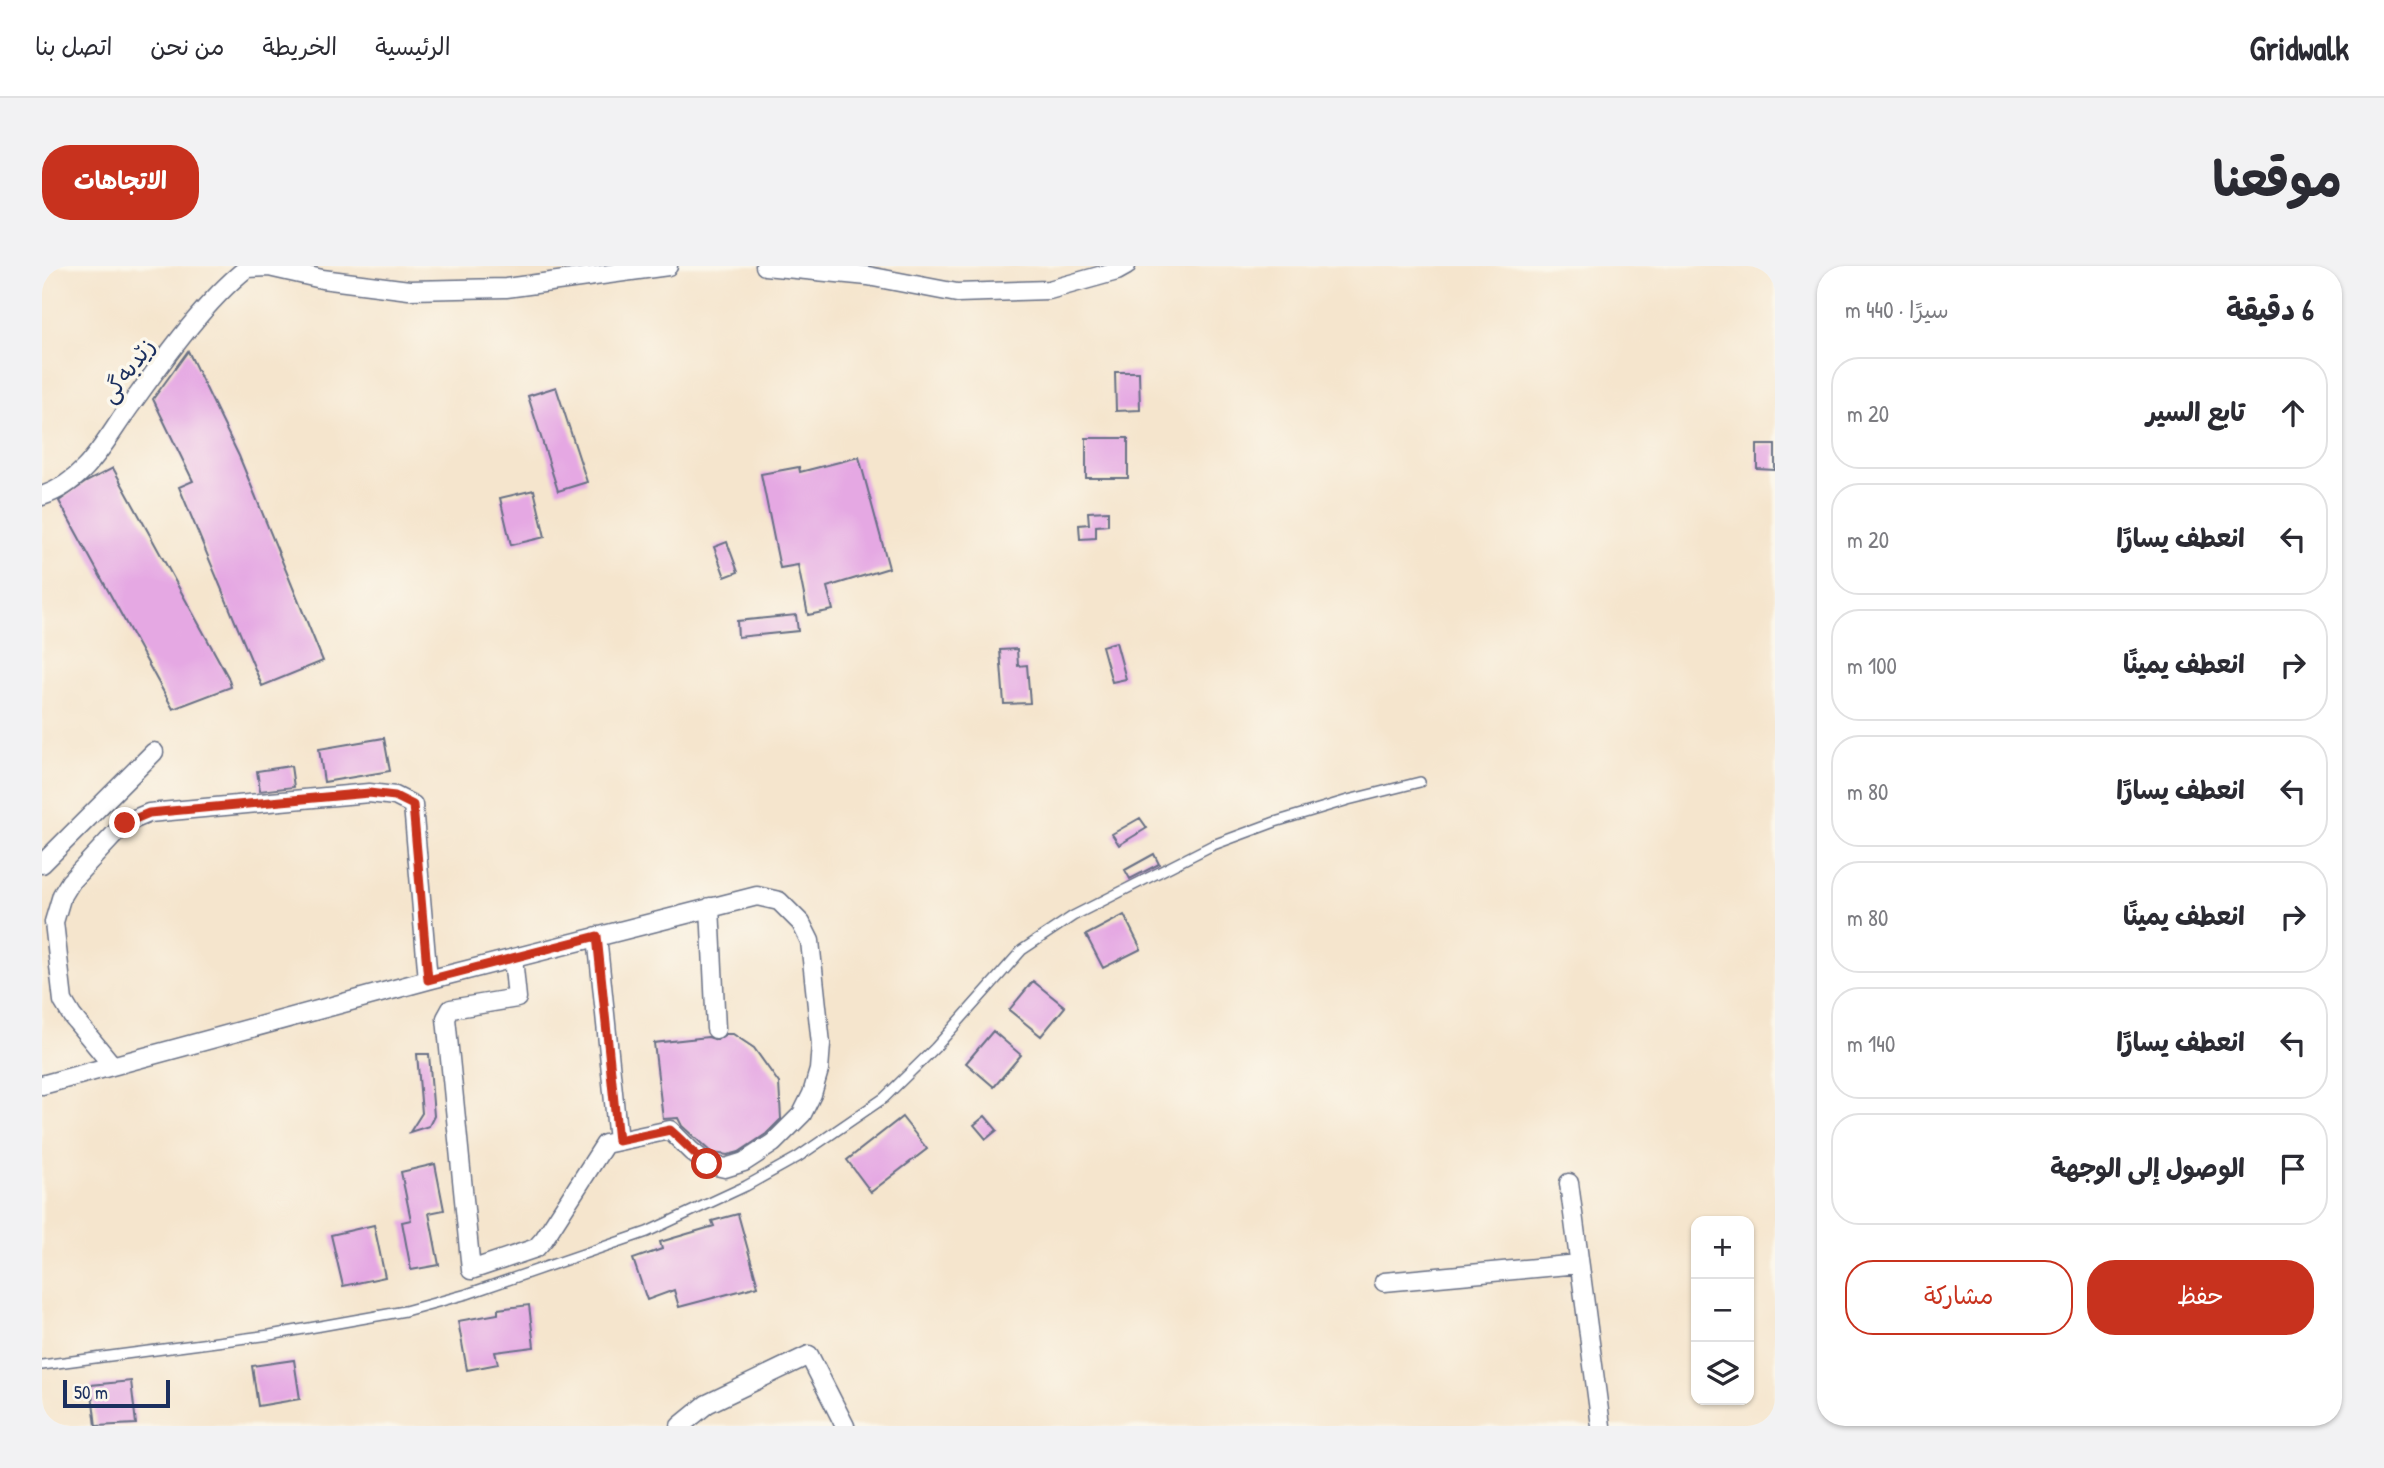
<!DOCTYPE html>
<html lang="ar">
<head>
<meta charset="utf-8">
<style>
  :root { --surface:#fff; --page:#f2f2f3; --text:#2b2b33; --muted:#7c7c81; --line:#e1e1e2; --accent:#c8321e }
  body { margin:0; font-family:"Patrick Hand","Playpen Sans Arabic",sans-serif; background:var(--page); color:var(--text); direction:rtl }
  .controls { position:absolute; right:21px; bottom:21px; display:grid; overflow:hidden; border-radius:14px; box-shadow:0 2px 5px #0004 }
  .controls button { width:63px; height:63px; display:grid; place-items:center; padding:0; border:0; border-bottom:2px solid var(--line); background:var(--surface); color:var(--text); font:35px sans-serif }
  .scale { position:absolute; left:21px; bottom:18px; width:107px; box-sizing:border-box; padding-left:7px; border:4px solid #1b2f5e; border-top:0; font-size:19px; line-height:24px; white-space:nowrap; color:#1b2f5e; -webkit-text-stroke:5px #fbf7ec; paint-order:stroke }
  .stop { position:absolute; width:21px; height:21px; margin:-16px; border:5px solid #c8321e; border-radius:50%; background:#fff }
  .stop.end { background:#c8321e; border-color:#fff; box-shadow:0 2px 7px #0008 }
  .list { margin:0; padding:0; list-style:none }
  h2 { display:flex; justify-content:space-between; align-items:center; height:91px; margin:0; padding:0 28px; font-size:30px }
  h2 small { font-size:23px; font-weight:400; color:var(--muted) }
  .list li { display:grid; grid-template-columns:46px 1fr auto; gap:21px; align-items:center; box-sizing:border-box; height:112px; margin:0 14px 14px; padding:0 14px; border:2px solid var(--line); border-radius:28px }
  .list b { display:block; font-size:26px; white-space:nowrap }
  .list em { font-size:23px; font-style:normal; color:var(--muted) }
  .actions { display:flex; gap:14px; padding:21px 28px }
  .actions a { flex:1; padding:16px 0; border:2px solid var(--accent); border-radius:28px; text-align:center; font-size:24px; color:var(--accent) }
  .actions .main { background:var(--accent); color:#fff }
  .icon { flex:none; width:38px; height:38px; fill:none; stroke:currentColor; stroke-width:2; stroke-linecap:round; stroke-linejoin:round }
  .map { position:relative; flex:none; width:1733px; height:1160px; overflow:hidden; direction:ltr; border-radius:28px }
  header { display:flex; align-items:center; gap:42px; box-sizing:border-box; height:98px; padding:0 35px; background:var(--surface); border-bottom:2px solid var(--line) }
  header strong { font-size:33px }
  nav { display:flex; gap:38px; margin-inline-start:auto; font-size:24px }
  .intro { display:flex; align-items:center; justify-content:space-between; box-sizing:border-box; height:168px; padding:0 42px }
  h1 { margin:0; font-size:49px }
  .button { padding:18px 32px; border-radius:28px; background:var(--accent); color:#fff; font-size:24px; font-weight:700 }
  main { display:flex; gap:42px; padding:0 42px }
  aside { flex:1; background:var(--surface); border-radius:28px; box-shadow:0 2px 5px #0004 }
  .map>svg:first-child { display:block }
  .building { fill:#e5a8e3 }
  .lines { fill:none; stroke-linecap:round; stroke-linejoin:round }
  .service-casing { stroke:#676f85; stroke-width:12 }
  .minor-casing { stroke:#676f85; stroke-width:21 }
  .service { stroke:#fff; stroke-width:9 }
  .minor { stroke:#fff; stroke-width:18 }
  .route { stroke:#c8321e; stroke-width:9 }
  .labels { text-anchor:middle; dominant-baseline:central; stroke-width:7; stroke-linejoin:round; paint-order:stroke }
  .street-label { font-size:23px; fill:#1b2f5e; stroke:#fbf7ec }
</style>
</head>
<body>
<header>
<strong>Gridwalk</strong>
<nav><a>الرئيسية</a><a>الخريطة</a><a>من نحن</a><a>اتصل بنا</a></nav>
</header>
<div class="intro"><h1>موقعنا</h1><a class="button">الاتجاهات</a></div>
<main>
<aside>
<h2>6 دقيقة<small>سيرًا · 440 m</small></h2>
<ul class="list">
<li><svg class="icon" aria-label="ahead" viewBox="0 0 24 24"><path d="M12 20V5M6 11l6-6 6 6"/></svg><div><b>تابع السير</b></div><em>20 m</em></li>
<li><svg class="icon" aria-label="left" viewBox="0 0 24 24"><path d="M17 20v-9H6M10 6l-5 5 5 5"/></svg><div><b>انعطف يسارًا</b></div><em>20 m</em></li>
<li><svg class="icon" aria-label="right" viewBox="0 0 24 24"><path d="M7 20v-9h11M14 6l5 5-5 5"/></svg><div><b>انعطف يمينًا</b></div><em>100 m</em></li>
<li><svg class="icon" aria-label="left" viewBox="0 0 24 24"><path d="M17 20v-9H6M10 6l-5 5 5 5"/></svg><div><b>انعطف يسارًا</b></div><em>80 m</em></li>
<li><svg class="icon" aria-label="right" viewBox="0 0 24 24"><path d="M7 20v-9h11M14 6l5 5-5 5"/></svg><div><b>انعطف يمينًا</b></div><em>80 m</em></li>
<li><svg class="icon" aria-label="left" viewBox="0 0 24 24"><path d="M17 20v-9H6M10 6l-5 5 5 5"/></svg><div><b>انعطف يسارًا</b></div><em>140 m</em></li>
<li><svg class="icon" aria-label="arrive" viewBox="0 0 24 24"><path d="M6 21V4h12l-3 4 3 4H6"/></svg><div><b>الوصول إلى الوجهة</b></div></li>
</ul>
<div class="actions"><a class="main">حفظ</a><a>مشاركة</a></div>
</aside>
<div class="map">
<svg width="1733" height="1160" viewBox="0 0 1733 1160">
  <rect width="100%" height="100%" fill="#fbf7ec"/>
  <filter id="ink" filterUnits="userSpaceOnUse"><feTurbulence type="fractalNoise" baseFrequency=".0143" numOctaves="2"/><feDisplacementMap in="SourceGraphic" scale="14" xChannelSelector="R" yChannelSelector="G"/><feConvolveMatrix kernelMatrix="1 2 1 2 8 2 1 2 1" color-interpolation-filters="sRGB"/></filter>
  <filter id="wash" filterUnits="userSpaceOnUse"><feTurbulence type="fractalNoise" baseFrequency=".00686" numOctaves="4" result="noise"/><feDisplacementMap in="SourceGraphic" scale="28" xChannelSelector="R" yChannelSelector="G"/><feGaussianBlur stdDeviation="1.57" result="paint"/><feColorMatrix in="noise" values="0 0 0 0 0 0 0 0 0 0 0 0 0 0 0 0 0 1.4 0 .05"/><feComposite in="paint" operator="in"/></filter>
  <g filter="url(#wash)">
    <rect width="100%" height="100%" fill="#f5e5cd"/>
    <g id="blocks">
      <path class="building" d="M 146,85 L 197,190 L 281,395 L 220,420 L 137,221 L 151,215 L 111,133 Z
        M 1073,106 L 1097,106 L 1098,144 L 1074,145 Z
        M 514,121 L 545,216 L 516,225 L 486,130 Z
        M 1044,172 L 1086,172 L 1086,212 L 1044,212 Z
        M 1715,179 L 1733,179 L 1733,204 L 1715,203 Z
        M 817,191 L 847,302 L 785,321 L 791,344 L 766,349 L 756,299 L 738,302 L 719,208 L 757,201 L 758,206 Z
        M 71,202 L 186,411 L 189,421 L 131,443 L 17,235 L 44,216 Z
        M 492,224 L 503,271 L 469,279 L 458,232 Z
        M 1066,245 L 1066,259 L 1054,260 L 1054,272 L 1038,273 L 1037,259 L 1047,258 L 1046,246 Z
        M 685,276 L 696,306 L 683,311 L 672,281 Z
        M 754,349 L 756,365 L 696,371 L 695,355 Z
        M 1074,376 L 1084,413 L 1070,416 L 1060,380 Z
        M 975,383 L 976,400 L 985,399 L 988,437 L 962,438 L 958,384 Z
        M 342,472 L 348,505 L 282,516 L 277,483 Z
        M 249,500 L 252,521 L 218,525 L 215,505 Z
        M 1098,552 L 1105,562 L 1077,579 L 1070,568 Z
        M 1112,588 L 1117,598 L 1088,613 L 1083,604 Z
        M 1082,649 L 1099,683 L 1061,702 L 1044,669 Z
        M 991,715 L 1023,741 L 999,770 L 967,744 Z
        M 951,765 L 979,789 L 952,821 L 924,797 Z
        M 684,768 L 691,768 L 712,782 L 737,817 L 739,853 L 724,868 L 697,886 L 686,889 L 670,887 L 640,860 L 636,852 L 621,853 L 612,777 L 666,771 L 675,774 Z
        M 375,788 L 387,788 L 392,850 L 387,860 L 368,866 L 380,847 Z
        M 943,850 L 955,864 L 944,873 L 932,859 Z
        M 860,851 L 885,883 L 829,926 L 805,894 Z
        M 393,898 L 402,944 L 387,947 L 397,999 L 369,1004 L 360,956 L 369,954 L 359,906 Z
        M 696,948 L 716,1020 L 637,1041 L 632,1024 L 605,1034 L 591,993 L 620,983 L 618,976 L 672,960 L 670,955 Z
        M 332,959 L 343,1011 L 301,1020 L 289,969 Z
        M 487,1039 L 492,1081 L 453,1086 L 456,1098 L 425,1104 L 416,1055 L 456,1048 L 456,1043 Z
        M 252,1094 L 258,1133 L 216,1140 L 210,1100 Z
        M 89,1115 L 94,1158 L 54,1160 L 49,1119 Z"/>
    </g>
  </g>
  <g filter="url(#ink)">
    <use href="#blocks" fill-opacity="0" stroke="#676f85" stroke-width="2"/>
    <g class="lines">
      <defs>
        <path id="service" d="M 0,1099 L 228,1069 L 363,1045 L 425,1028 L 605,966 L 704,920 L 756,891 L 842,832 L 893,782 L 980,684 L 1031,650 L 1171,579 L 1233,556 L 1306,534 L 1378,516"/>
        <path id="minor" d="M 723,0 L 826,10 L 915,27 L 1007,24 L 1075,5 L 1084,0
          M 205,2 L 227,1 L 280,13 L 367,24 L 464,22 L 626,0
          M 0,230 C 46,215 64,172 91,136 C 122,93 164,34 205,2
          M 0,598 L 112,486
          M 668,641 L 674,763
          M 555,670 L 576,875
          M 386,714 L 715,630 L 737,635 L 759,657 L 768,675 L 779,778 L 777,804 L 770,828 L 760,848 L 731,877 L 702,896 L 683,902 L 665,898 L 649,885 L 628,864 L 563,878 L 502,973 L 494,982 L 429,1004 L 404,752 L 409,743 L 475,732 L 471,692
          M 0,819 L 386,714 L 371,539 L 353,530 L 327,527 L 107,547 L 83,557 L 28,616 L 20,629 L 12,656 L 21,735 L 30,750 L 70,799
          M 1527,917 L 1559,1160
          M 1342,1016 L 1537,998
          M 638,1160 L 665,1138 L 767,1089 L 803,1160"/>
      </defs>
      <use href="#service" class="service-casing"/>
      <use href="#minor" class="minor-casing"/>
      <use href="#service" class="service"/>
      <use href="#minor" class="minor"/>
    </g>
  </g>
  <g class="lines" filter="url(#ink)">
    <path class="route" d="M 83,557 L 107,547 L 327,527 L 353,530 L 371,539 L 386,714 L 555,670 L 576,875 L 628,864 C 641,875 651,887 665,898"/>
  </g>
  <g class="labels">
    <g class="street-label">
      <text transform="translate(85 104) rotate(-53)">زێدبەگی</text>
    </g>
  </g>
</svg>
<div class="controls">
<button>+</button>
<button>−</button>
<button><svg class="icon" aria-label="layers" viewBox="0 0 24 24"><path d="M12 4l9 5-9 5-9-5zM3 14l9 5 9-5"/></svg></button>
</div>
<div class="scale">50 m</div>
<div class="stop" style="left:665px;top:898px"></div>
<div class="stop end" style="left:83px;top:557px"></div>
</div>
</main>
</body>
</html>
